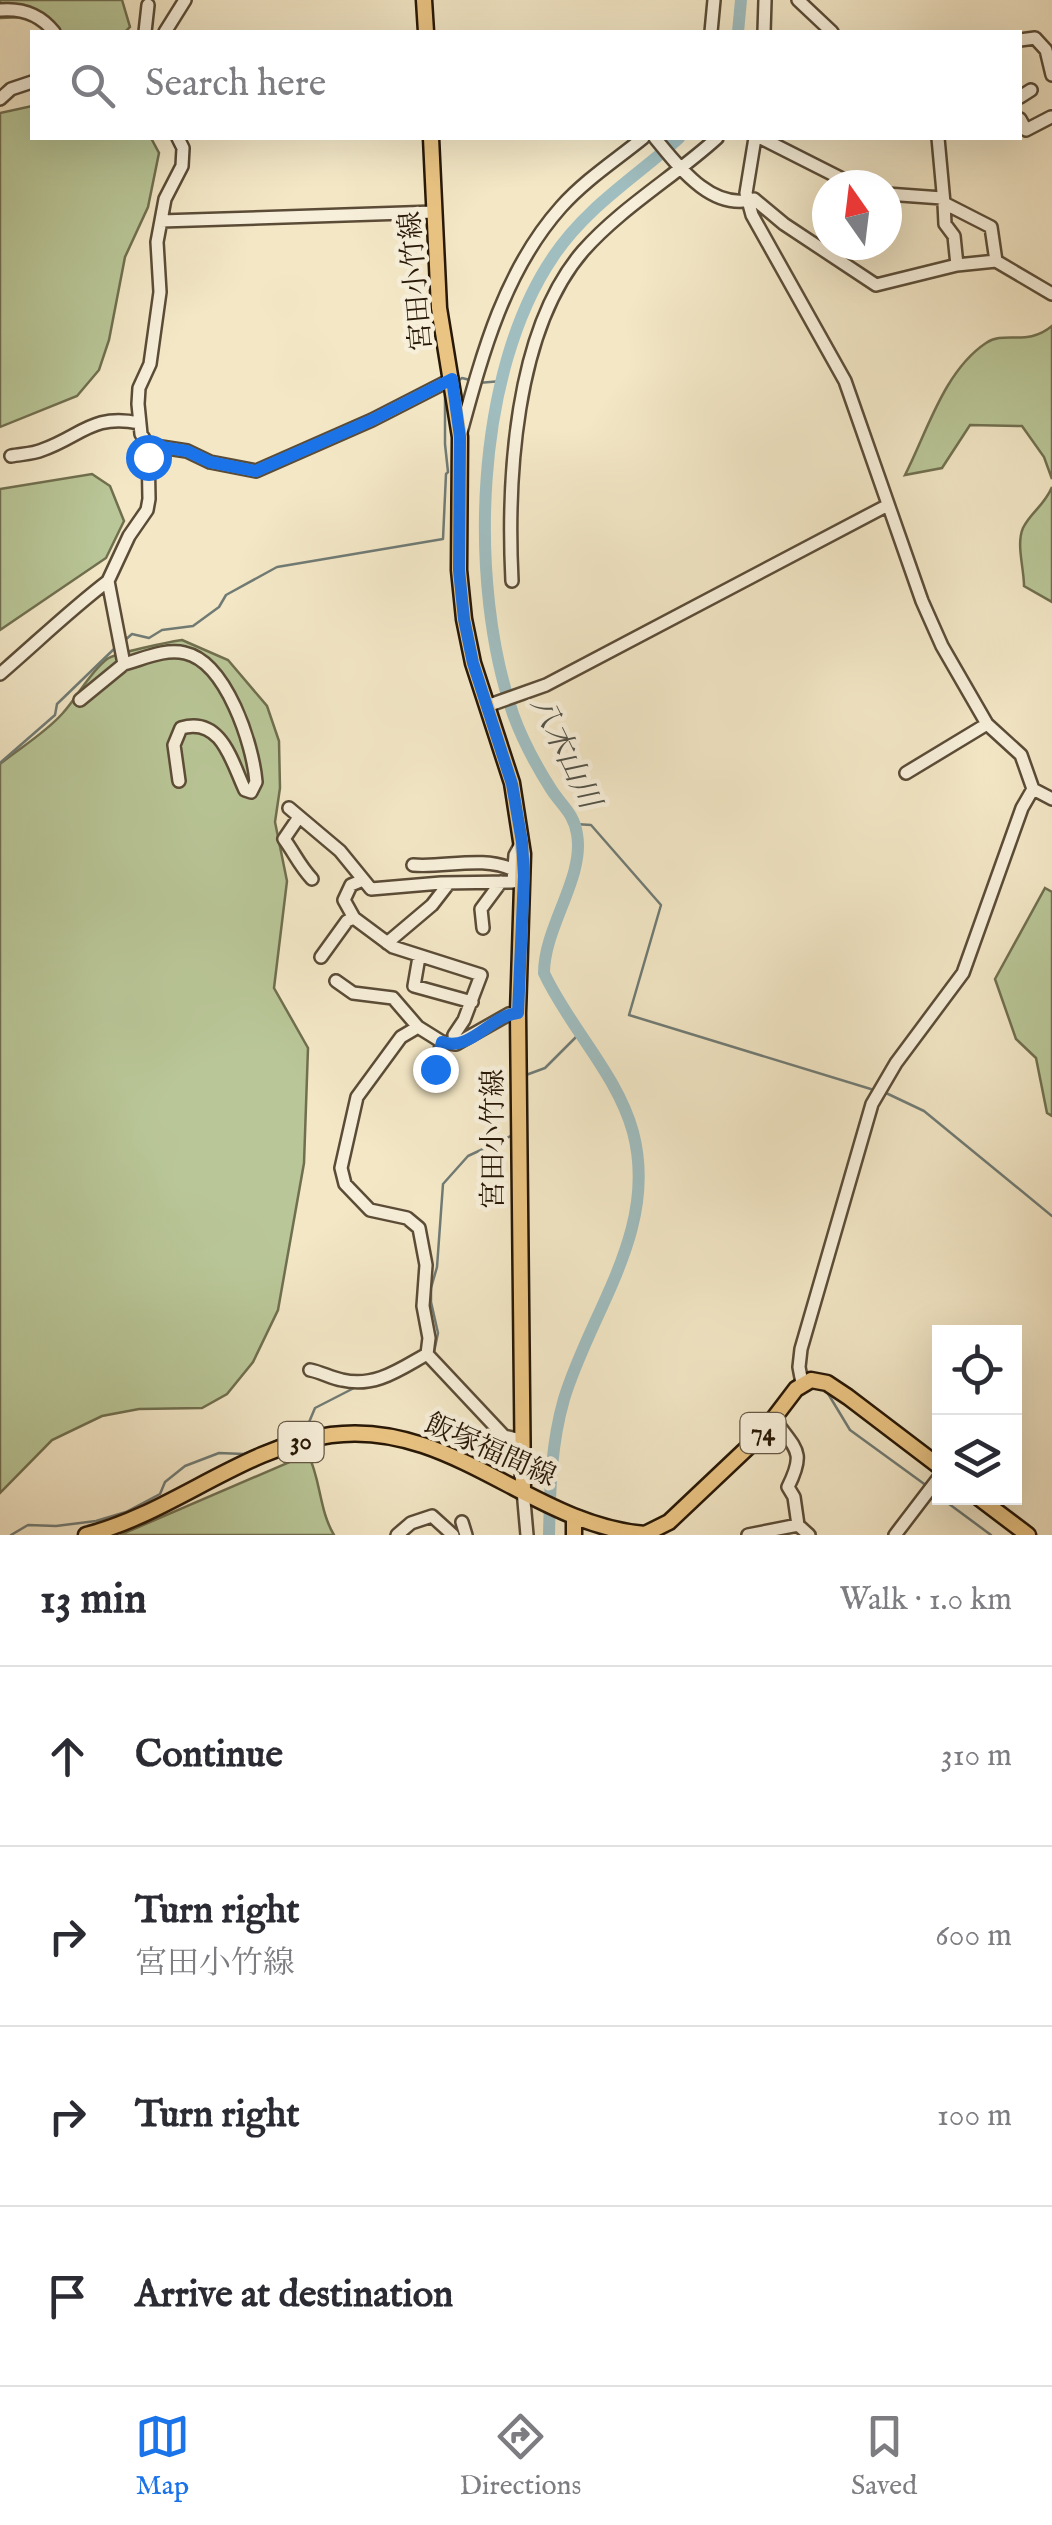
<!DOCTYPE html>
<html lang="en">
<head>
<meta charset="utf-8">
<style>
  :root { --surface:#fff; --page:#f2f2f3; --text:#2b2b33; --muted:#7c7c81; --line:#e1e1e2; --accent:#1a73e8 }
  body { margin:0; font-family:"IM FELL English","Noto Serif JP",serif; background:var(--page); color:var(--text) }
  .controls { position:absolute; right:30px; bottom:30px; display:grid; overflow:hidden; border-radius:0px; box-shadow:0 10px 40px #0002 }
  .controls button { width:90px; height:90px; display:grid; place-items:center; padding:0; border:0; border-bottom:2px solid var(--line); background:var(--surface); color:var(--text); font:50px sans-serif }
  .compass { position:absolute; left:812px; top:170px; width:90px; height:90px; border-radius:50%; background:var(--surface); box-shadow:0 10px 40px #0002; rotate:346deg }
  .stop { position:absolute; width:30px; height:30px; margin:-22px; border:8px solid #1a73e8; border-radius:50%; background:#fff }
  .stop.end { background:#1a73e8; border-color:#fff; box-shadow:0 2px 10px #0008 }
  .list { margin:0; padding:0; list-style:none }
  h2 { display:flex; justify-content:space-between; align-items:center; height:130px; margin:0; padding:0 40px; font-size:42px }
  h2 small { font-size:32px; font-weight:400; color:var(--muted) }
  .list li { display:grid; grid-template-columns:65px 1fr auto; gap:30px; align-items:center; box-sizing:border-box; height:180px; padding:0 40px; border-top:2px solid var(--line) }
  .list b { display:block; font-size:38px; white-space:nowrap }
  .list p { margin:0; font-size:32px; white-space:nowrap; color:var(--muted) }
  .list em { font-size:32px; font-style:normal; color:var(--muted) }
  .icon { flex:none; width:55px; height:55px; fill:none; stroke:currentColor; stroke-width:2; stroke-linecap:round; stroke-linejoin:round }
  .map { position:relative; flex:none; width:1052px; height:1535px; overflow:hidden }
  .search { position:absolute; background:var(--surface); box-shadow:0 10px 40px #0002; left:30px; right:30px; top:30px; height:110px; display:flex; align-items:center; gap:25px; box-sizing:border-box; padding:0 35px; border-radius:0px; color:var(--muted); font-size:38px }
  .sheet { height:850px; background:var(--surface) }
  nav { display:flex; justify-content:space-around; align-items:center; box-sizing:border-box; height:140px; border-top:2px solid var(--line); background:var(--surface); font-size:28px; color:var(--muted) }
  nav a { display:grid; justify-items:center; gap:5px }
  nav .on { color:var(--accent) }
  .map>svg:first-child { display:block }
  .green { fill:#b9c697; stroke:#706f4f; stroke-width:2.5 }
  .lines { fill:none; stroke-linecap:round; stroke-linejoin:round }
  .stream { stroke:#707b75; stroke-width:2.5 }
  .river { stroke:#a0bdbf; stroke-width:12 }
  .minor-casing { stroke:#5b4c37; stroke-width:16 }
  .major-casing { stroke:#281807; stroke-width:19 }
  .minor { stroke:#f7efda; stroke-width:11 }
  .major { stroke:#eac483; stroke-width:14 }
  .route { stroke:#1a73e8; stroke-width:12 }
  .labels { text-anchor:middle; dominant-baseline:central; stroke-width:9; stroke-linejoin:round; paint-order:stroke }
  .shield { fill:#f7efda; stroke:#665846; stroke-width:2.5 }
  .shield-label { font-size:25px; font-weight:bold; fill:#281807 }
  .street-label { font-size:28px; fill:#281807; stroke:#f7efda }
  .water-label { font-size:30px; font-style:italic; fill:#525247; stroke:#f7efda }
</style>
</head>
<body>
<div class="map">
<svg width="1052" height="1535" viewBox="0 0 1052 1535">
  <rect width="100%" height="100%" fill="#f3e7c6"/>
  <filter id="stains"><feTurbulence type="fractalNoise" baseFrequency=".002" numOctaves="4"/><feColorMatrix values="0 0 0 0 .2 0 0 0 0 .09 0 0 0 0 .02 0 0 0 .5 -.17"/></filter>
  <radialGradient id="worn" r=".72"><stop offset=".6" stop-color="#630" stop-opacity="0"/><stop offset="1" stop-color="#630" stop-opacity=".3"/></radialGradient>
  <path class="green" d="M 0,0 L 122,0 L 130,27 L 125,32 L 62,32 L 26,17 L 0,18 Z
    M 32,106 L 32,138 L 151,138 L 159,153 L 148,207 L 125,257 L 109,340 L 99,370 L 77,396 L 0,427 L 0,113 Z
    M 1052,326 L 1052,479 L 1044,457 L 1022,426 L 970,425 L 942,468 L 905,475 C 927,432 944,371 986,343 C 1005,330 1027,347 1052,326 Z
    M 92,474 L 110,486 L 124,521 L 106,558 L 0,630 L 0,489 Z
    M 1052,487 L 1052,602 L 1024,586 C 1024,568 1016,544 1023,528 C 1031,512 1044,506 1052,487 Z
    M 182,640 L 228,660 L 267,706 L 279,741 L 280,788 L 275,822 L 287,881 L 274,988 L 308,1048 L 304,1163 L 278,1310 L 253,1362 L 227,1394 L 202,1408 L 139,1409 L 102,1416 L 52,1440 L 0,1493 L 0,764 C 20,748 45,733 62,714 C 77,698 89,673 107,659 C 115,653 169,642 182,640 Z
    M 1045,888 L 1052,892 L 1052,1116 L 1047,1113 L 1036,1058 L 1016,1039 L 995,979 Z
    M 308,1454 C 321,1480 319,1510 334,1535 L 120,1535 Z"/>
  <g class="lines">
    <path class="stream" d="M 455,383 L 462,378 L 470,380
      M 478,383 L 502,381
      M 124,641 L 132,634 L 149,638 L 162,630 L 193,626 L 219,607 L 226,595 L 277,567 L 443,539 L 446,474 L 448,472 L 445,444 L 445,391
      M 0,763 L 55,715 L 57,704 L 114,649
      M 575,824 L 591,825 L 661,905 L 629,1015 L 874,1090
      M 886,1093 L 924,1111 L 1052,1216
      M 526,1097 L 526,1075 L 545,1068 L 579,1034
      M 434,1352 L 438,1333 L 431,1302 L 431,1288 L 437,1267 L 443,1184 L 468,1156 L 511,1136
      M 392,1379 L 425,1362
      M 827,1392 L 850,1430 L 927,1486
      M 941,1498 L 991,1535
      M 11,1535 L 28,1525 L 56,1526 L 96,1521 L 126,1512 L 160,1494 L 165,1482 L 185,1466 L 219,1453 L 244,1454 L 296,1433 L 307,1427 L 315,1408 L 356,1387"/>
    <path class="river" d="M 738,32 L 741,0
      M 549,1535 C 550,1489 551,1444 564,1399 C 591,1310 659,1230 633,1132 C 617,1074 569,1027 544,973 C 544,927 585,877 577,834 C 574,813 561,805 551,789 C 537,767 522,739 513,714 C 468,584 474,373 553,257 C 586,207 636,177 679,138"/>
    <defs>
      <path id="minor" d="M 798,0 L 832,32
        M 0,10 C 22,8 40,14 54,32
        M 145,32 L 148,5
        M 165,32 L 185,0
        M 711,32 L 714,0
        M 764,32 L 765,0
        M 1020,40 L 1035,38 L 1046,50 L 1052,75
        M 1020,97 L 1031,90
        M 0,99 L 11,89 L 32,82
        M 1020,119 L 1026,130 L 1051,117
        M 178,138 L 183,148 L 182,166 L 165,199 L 157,242 L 160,292 L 150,364 L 139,388 L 138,404 L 141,434 L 148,445 L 149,499 L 147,510 L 129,536 L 108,581 L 124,664 C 143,659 165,648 185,653 C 226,662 253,744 256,782 L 251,792 L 245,790 C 232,763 222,716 181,728 L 174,745 L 179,781
        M 655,138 C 678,166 712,212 754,199 L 784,224 L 876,285 L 957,265 L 996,261 L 1052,294
        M 755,138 L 746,193 L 752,215 L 845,381 L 922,601 L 942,646 L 987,724 L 1021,755 L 1033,789 L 1052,799
        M 761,138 L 854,185
        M 938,138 L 944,203 L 991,227 L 996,261
        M 887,194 L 942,198
        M 944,203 L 945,224 L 954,236 L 957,265
        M 161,221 L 435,212
        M 460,436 C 482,355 504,271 561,207 C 585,180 616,160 643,138
        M 148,445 L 187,451 L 210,462 L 256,471 L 372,420 L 452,379
        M 11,456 C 21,454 33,454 42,450 C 80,437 93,413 139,423
        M 512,581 C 507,481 514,331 583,251 C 621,208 674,177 717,138
        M 0,674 C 36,643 70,610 108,581
        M 80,700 L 124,664
        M 487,706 L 546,685 L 888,505
        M 906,773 L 987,724
        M 289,808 L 340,851 L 371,889 L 441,883 L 513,882 L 515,855 L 522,842
        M 299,817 L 284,839 C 295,854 299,865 312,879
        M 413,865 C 445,868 483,855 514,870
        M 363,880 L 351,885 L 344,900 L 354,918 L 393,947 L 481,975 L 464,1020 L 454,1035 L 456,1044
        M 483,928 L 481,909 L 501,882
        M 387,943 L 432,905 L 449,883
        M 321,957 L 347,921 L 354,918
        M 419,957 L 414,986 L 472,1002
        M 336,981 L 353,993 L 393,998 L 418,1027
        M 518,1013 L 509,1014 L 456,1044 L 442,1042 L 418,1027 L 401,1037 L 357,1097 L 341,1168 L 345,1184 L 370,1210 L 407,1218 L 419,1228 L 426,1265 L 423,1306 L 429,1338 L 427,1354 L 504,1436 L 521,1440
        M 435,1069 L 442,1042
        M 310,1370 C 321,1372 331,1378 342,1380 C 375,1388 400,1369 427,1354
        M 802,1383 L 799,1367 L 801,1349 L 872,1104 L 896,1063 L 963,973 L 1022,808 L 1033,789
        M 774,1419 C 796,1450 806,1451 788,1487 L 794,1497 L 798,1525
        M 523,1490 L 527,1535
        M 462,1522 L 466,1535
        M 397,1535 L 411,1523 L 432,1516 L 453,1535
        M 748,1535 L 798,1525 L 809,1535
        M 895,1535 L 940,1476"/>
      <path id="major" d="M 424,0 L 426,32
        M 431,138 L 439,308 L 460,437 L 459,570 L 464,619 L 473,663 L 512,783 L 523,854 L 518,1013 L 523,1490
        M 979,1498 L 1028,1535
        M 86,1535 C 171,1514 243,1447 331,1435 C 450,1419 532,1525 645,1534 L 669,1522 L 761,1435 L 796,1389 L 811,1380 L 827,1383 L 848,1397 L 940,1467
        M 574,1535 L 574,1518"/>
    </defs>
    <use href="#minor" class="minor-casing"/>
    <use href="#major" class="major-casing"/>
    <use href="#minor" class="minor"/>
    <use href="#major" class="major"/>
  </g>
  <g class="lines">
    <path class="route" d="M 148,457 L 148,445 L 187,451 L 210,462 L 256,471 L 372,420 L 452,379 L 460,437 L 459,570 L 464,619 L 473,663 L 512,784 L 522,842 L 524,876 L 518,1013 C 491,1015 471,1052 442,1042 L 435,1069"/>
  </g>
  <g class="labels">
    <g class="shield">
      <rect x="740.5" y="1413" width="45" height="40" rx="8"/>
      <rect x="278.5" y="1422" width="45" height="40" rx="8"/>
    </g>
    <g class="shield-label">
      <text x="763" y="1433">74</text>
      <text x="301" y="1442">30</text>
    </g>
    <g class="street-label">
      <text transform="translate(417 281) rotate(-95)">宮田小竹線</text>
      <text transform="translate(494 1139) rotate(-90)">宮田小竹線</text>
      <text transform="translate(490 1451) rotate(24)">飯塚福間線</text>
    </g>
    <g class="water-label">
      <text transform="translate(564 753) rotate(64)">八木山川</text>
    </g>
  </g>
  <rect width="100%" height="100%" filter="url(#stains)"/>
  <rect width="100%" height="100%" fill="url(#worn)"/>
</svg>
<div class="controls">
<button><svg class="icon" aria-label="locate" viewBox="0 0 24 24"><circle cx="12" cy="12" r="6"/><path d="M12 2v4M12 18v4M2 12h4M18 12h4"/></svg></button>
<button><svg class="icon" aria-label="layers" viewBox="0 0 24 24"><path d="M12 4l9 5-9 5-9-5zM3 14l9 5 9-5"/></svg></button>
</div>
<svg class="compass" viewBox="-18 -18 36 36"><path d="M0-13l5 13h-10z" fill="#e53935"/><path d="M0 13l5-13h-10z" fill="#7c7c81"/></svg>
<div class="stop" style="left:148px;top:457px"></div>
<div class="stop end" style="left:435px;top:1069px"></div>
<div class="search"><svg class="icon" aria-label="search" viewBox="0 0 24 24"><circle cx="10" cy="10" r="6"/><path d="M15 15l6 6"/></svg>Search here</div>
</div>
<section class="sheet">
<h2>13 min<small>Walk · 1.0 km</small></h2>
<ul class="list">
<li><svg class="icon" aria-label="ahead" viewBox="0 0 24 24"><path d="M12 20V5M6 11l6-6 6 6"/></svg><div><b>Continue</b></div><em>310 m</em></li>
<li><svg class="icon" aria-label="right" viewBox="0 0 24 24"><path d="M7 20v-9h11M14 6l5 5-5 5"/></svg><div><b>Turn right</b><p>宮田小竹線</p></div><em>600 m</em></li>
<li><svg class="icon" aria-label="right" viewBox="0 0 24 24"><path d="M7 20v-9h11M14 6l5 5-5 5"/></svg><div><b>Turn right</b></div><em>100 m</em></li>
<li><svg class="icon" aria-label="arrive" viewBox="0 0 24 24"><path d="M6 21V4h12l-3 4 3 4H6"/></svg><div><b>Arrive at destination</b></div></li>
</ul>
</section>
<nav>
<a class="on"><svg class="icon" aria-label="map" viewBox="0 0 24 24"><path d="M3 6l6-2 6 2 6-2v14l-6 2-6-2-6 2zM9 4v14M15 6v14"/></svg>Map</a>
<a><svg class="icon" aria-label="directions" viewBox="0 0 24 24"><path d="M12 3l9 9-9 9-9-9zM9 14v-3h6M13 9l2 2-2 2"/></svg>Directions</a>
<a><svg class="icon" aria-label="saved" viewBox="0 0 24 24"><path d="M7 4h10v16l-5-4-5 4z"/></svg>Saved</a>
</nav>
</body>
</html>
